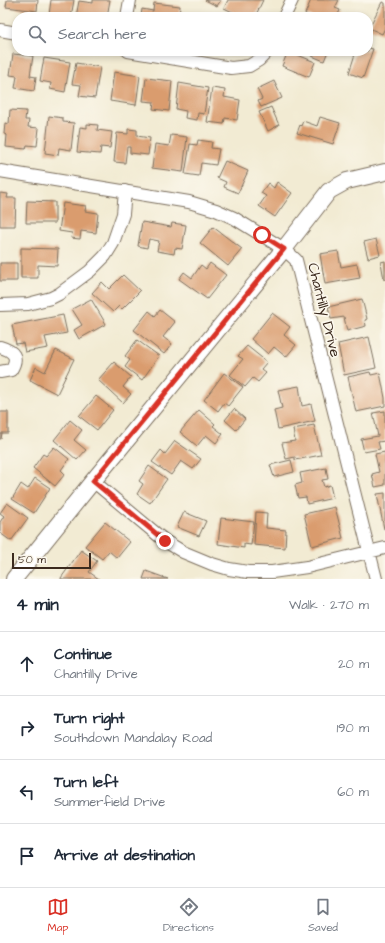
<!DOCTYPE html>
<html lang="en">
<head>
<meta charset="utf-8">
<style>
  :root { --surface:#fff; --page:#f6f6f7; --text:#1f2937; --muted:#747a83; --line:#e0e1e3; --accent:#d93025 }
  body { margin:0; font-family:"Architects Daughter",sans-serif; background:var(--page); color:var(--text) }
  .scale { position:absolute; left:12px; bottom:10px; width:79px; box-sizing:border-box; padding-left:4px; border:2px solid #3b2a1e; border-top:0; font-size:11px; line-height:14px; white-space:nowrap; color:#3b2a1e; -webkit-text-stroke:3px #fbf7ec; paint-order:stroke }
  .stop { position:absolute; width:12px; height:12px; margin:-9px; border:3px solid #d93025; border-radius:50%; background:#fff }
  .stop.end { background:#d93025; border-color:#fff; box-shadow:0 1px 4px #0008 }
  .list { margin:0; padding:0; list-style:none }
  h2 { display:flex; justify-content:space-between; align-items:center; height:52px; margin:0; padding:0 16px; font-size:17px }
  h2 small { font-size:13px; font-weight:400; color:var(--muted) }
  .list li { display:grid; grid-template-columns:26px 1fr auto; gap:12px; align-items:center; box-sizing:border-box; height:64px; padding:0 16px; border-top:1px solid var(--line) }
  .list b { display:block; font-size:15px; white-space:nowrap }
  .list p { margin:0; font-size:13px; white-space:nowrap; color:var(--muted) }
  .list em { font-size:13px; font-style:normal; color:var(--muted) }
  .icon { flex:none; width:22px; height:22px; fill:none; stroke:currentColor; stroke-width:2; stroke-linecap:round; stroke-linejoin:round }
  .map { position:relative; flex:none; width:385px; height:579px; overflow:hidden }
  .search { position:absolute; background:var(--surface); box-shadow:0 2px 6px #0003; left:12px; right:12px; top:12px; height:44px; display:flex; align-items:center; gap:10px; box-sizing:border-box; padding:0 14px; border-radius:16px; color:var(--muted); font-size:15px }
  .sheet { height:308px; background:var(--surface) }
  nav { display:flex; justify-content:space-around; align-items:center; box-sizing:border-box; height:56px; border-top:1px solid var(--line); background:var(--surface); font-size:11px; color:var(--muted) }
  nav a { display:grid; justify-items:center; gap:2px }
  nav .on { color:var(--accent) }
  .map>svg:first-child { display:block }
  .building { fill:#da9c6e }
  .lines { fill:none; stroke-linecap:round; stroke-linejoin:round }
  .minor-casing { stroke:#7b6e5d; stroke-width:14 }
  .tertiary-casing { stroke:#7b6e5d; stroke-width:18 }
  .minor { stroke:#fff; stroke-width:12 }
  .tertiary { stroke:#fff; stroke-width:16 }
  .route { stroke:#d93025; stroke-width:5 }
  .labels { text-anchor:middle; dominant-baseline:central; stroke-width:3.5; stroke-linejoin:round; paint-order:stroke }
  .street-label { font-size:15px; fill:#3b2a1e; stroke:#fbf7ec }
</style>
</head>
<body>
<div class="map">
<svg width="385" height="579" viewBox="0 0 385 579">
  <rect width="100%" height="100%" fill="#fbf7ec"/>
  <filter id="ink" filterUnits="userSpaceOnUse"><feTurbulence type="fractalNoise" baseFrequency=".025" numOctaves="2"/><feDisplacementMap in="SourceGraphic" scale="8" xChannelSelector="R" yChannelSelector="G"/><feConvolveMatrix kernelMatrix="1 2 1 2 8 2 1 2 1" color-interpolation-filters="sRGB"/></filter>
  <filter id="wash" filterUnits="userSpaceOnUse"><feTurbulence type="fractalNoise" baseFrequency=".012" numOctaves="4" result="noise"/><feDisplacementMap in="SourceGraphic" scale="16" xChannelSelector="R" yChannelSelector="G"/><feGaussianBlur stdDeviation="0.9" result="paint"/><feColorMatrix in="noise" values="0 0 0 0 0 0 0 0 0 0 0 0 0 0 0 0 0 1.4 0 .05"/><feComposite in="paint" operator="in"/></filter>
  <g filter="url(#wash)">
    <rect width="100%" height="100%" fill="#f2ebd3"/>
    <g id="blocks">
      <path class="building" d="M 7,0 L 38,0 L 37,11 L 6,7 Z
        M 51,0 L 74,0 L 71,17 L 62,17 L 49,15 Z
        M 93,0 L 110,0 L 107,17 L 76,17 L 79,1 L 93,3 Z
        M 205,0 L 221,0 L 217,6 Z
        M 228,0 L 263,0 L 255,17 L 241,17 L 241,16 L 224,8 Z
        M 311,0 L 339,0 L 335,8 L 340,10 L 337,17 L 312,17 L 305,14 Z
        M 382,2 L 385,3 L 385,28 L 382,34 L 369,28 Z
        M 154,3 L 180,6 L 179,17 L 141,17 L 142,9 L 153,11 Z
        M 368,48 L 373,49 L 363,78 L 349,73 L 356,51 L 368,51 Z
        M 288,51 L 315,62 L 309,77 L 282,66 Z
        M 314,51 L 328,51 L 324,61 L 312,56 Z
        M 13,54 L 33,56 L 30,76 L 36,77 L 34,91 L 15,88 L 17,76 L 10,75 Z
        M 44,58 L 70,62 L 65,92 L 50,89 L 51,83 L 40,81 Z
        M 76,63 L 100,67 L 95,98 L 79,96 L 81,85 L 72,84 Z
        M 114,72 L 140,76 L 136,105 L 110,101 Z
        M 146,78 L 172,81 L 169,111 L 153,109 L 154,102 L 143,101 Z
        M 274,81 L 282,98 L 261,107 L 258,101 L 262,99 L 257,89 Z
        M 179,83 L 208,88 L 204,114 L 198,113 L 197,120 L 185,118 L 186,111 L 176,109 Z
        M 212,88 L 225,90 L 224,97 L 240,100 L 237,120 L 225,118 L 224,124 L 207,122 Z
        M 271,107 L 279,125 L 268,131 L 259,112 Z
        M 10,110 L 26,111 L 25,120 L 29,120 L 28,127 L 39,128 L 37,146 L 27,145 L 26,149 L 6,147 L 7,135 L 4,134 L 5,123 L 9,124 Z
        M 49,116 L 63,118 L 63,122 L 74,123 L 71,150 L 59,148 L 58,155 L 45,153 Z
        M 320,117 L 340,123 L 333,144 L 297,133 L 300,125 L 301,126 L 303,121 L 317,126 Z
        M 87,124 L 98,125 L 97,130 L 112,132 L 110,148 L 101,147 L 100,154 L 77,152 L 80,127 L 87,128 Z
        M 128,129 L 137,130 L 137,136 L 150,138 L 148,155 L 130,153 L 130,147 L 127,147 L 125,163 L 114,162 L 117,133 L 128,134 Z
        M 171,135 L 187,137 L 183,172 L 152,168 L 155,144 L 169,146 Z
        M 198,140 L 212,142 L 211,148 L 219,149 L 216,165 L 201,163 L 199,176 L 185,174 L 190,144 L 197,145 Z
        M 225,161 L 248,171 L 238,193 L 224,187 L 226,182 L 217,178 Z
        M 277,182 L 292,193 L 275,217 L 259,206 L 266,196 L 261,193 L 268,183 L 274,188 Z
        M 0,193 L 8,194 L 7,198 L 16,198 L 15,226 L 0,226 Z
        M 27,201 L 55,202 L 55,223 L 26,223 Z
        M 63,203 L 86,206 L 85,211 L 98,213 L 96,233 L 81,231 L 80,239 L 71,238 L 72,233 L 59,231 Z
        M 142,222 L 171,227 L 172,223 L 186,225 L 182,249 L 175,248 L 174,254 L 157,251 L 159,241 L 149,239 L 147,248 L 138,246 Z
        M 213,227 L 242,249 L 228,266 L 200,243 Z
        M 376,239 L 380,255 L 368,258 L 364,242 Z
        M 21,248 L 58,249 L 57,266 L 38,265 L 38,278 L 21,278 Z
        M 338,251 L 341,267 L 357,264 L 360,278 L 325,284 L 320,254 Z
        M 385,261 L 385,279 L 384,280 L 381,262 Z
        M 0,263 L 17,263 L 17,281 L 0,281 Z
        M 210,263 L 226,275 L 207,299 L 179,279 L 184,272 L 192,278 L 201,265 L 206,269 Z
        M 123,275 L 140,291 L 122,309 L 119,306 L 113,312 L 92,293 L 102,282 L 109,289 Z
        M 91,299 L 106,324 L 79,339 L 74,330 L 82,325 L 72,309 Z
        M 362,299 L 367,319 L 365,320 L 366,326 L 347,331 L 344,317 L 331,319 L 328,307 Z
        M 160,310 L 175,322 L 163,337 L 172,344 L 164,354 L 134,330 L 149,311 L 155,316 Z
        M 272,313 L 290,327 L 284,335 L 296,345 L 286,357 L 274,347 L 268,354 L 251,339 Z
        M 63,315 L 67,333 L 45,337 L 48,348 L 25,352 L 23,343 L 16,344 L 12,325 Z
        M 369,337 L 376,368 L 344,375 L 338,344 Z
        M 137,340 L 159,356 L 142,380 L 125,367 L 130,360 L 125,356 Z
        M 247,346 L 267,362 L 261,369 L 266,373 L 258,382 L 253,378 L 245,387 L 230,375 L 243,359 L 238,356 Z
        M 56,350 L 74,359 L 57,394 L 30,380 L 36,367 L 45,372 Z
        M 114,362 L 131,377 L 123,387 L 131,394 L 123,403 L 98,380 Z
        M 370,372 L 371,375 L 380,373 L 385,398 L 385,406 L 356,412 L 348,377 Z
        M 224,373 L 243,387 L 228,406 L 224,403 L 218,411 L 204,400 Z
        M 299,386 L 302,406 L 311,404 L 315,421 L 278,429 L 274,410 L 282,408 L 278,390 Z
        M 96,396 L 113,410 L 97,430 L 79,416 Z
        M 234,409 L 245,419 L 236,430 L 225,420 Z
        M 199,410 L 215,424 L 213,426 L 223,434 L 216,443 L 206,435 L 197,446 L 180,432 Z
        M 385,411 L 385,441 L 378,442 L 380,449 L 364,452 L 361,439 L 378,436 L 373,413 Z
        M 0,412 L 8,412 L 8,433 L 2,433 L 1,439 L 0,439 Z
        M 70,420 L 82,430 L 74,440 L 86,450 L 77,460 L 54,440 Z
        M 314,425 L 321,455 L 295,460 L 295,457 L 286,459 L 282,443 L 295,441 L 293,429 Z
        M 175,441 L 201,459 L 193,469 L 181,461 L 171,475 L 152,462 L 161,450 L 165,454 Z
        M 54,447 L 69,459 L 61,470 L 65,474 L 55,486 L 33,468 L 43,454 L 46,456 Z
        M 385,452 L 385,485 L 375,487 L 372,474 L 379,472 L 375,454 Z
        M 291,460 L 294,472 L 274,477 L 270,465 Z
        M 149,466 L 167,479 L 150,503 L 137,494 L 143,484 L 139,481 Z
        M 326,468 L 328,479 L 322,480 L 324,487 L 330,485 L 333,498 L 307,504 L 306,497 L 298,498 L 295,485 L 302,483 L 300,473 Z
        M 35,478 L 50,488 L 34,513 L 12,499 L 21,484 L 28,489 Z
        M 385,493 L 385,529 L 384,529 L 377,494 Z
        M 7,503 L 28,518 L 11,541 L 0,533 L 0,522 L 4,516 L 0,513 Z
        M 335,507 L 343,538 L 312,546 L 304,514 Z
        M 184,512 L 206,521 L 199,536 L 177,527 Z
        M 256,512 L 267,513 L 266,528 L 286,530 L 285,548 L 254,545 Z
        M 221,518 L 254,522 L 251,545 L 244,544 L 244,548 L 218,544 Z
        M 105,522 L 130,542 L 117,558 L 109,551 L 102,559 L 85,546 Z
        M 81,550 L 97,561 L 89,572 L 99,579 L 61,579 L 61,578 Z
        M 146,571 L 168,579 L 143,579 Z"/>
    </g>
  </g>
  <g filter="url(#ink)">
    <use href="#blocks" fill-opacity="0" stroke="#7b6e5d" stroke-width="1"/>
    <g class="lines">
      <defs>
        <path id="minor" d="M 127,17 L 130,0
          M 284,17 L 292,0
          M 0,30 L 17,33
          M 128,51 L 231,68 L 249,66 L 259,60 L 265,54 L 266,51
          M 0,171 L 189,202 L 216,210 L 234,218 L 284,249 L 296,260 L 376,579
          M 0,305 L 28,304 L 51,298 L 59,294 L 90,271 L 105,256 L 113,243 L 123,214 L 125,191
          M 0,347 C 14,351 19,357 11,370 L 0,372
          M 93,481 L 165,541 L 183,552 L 212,564 L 229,569 L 248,572 L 272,572 L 307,567 L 385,548"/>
        <path id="tertiary" d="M 14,579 L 93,481 L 284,249 L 329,191 L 347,181 L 385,172"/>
      </defs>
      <use href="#minor" class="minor-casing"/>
      <use href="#tertiary" class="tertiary-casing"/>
      <use href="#minor" class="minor"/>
      <use href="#tertiary" class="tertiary"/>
    </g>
  </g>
  <g class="lines" filter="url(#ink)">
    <path class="route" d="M 165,541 L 93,481 L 284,249 L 262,235"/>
  </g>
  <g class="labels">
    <g class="street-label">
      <text transform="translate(324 310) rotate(76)">Chantilly Drive</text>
    </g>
  </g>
</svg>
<div class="scale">50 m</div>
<div class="stop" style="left:262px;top:235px"></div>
<div class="stop end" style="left:165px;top:541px"></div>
<div class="search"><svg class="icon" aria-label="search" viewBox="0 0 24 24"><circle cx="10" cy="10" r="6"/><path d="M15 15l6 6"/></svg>Search here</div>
</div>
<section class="sheet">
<h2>4 min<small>Walk · 270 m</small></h2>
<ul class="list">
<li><svg class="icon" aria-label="ahead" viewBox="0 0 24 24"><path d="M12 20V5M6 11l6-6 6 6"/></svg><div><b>Continue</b><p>Chantilly Drive</p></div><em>20 m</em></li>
<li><svg class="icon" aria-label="right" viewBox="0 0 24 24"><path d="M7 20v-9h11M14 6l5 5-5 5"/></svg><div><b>Turn right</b><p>Southdown Mandalay Road</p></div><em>190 m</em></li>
<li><svg class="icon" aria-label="left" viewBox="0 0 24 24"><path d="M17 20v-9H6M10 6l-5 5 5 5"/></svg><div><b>Turn left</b><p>Summerfield Drive</p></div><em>60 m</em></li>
<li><svg class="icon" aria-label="arrive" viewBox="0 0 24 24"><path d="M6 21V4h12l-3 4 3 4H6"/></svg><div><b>Arrive at destination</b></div></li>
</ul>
</section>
<nav>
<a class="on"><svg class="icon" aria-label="map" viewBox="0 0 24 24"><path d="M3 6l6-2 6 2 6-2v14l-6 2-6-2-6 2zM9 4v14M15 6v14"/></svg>Map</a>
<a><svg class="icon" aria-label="directions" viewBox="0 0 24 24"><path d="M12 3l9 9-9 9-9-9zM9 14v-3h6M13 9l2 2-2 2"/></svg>Directions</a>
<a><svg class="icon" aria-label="saved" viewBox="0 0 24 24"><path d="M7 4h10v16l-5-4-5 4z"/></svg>Saved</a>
</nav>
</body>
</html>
